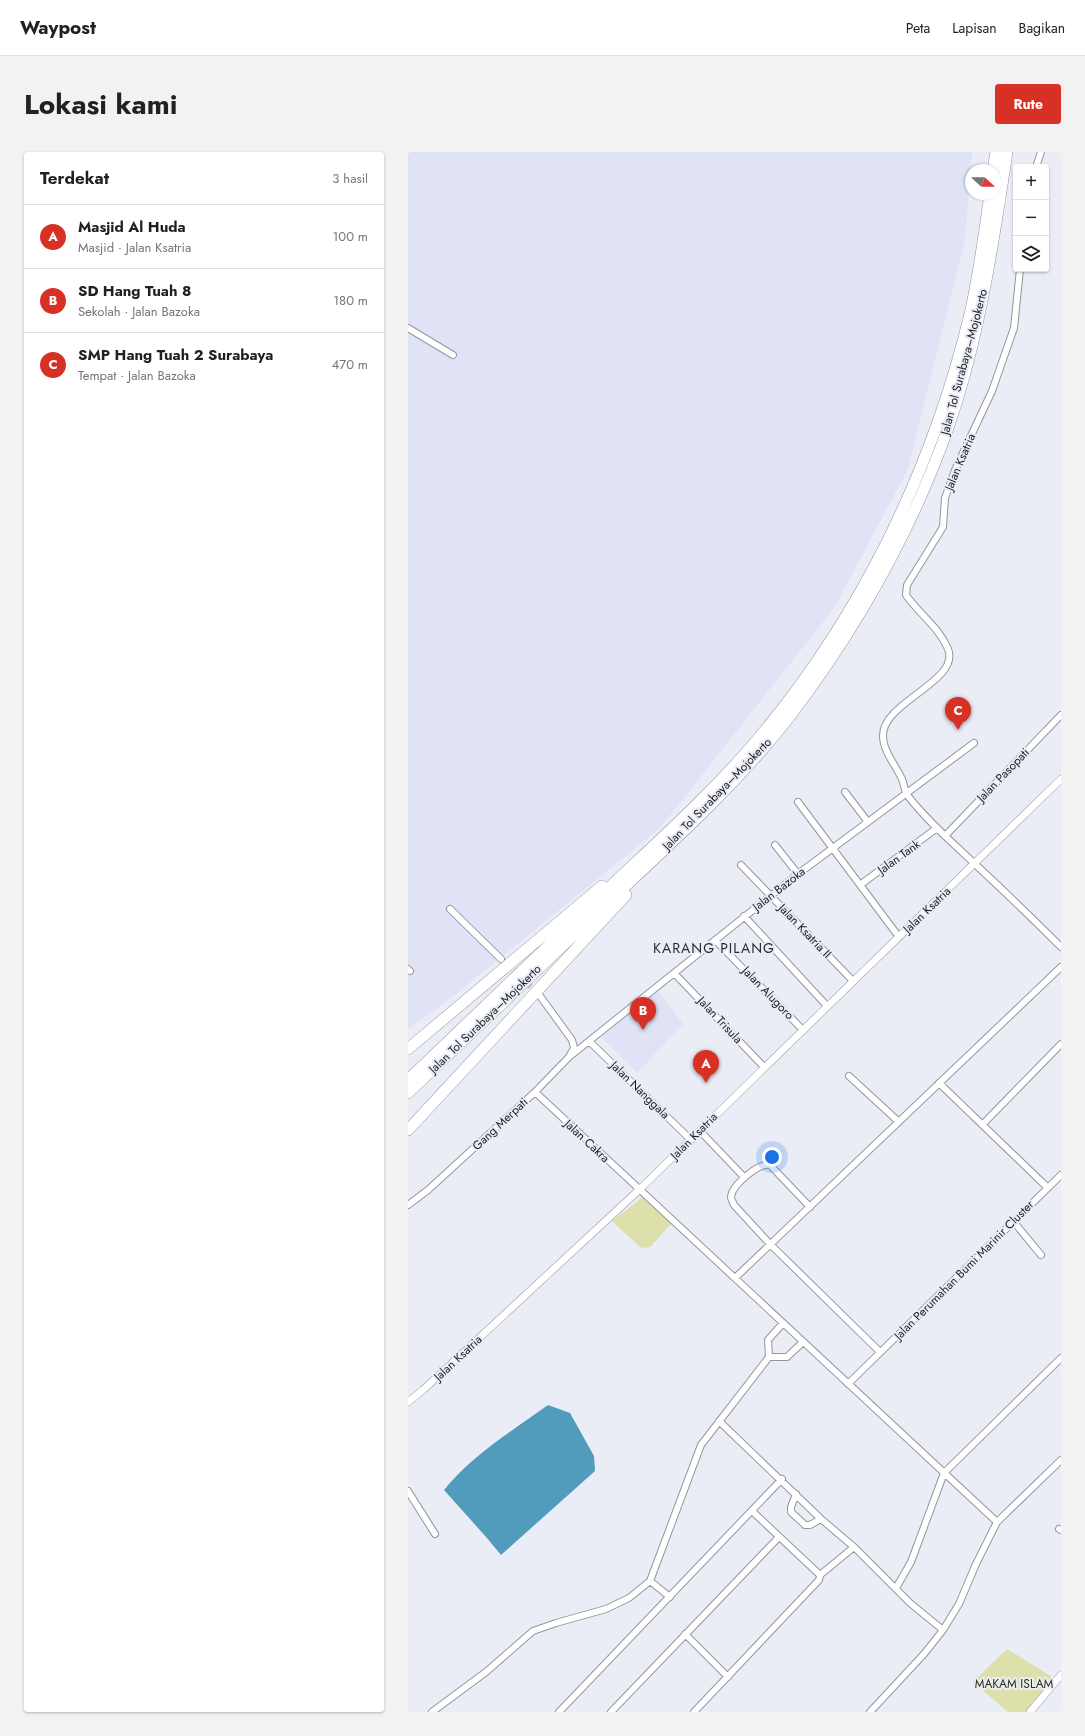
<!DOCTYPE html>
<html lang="id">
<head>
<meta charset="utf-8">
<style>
  :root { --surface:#fff; --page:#f2f2f2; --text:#202124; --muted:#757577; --line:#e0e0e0; --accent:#d93025 }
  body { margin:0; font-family:Jost,sans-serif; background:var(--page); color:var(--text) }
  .controls { position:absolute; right:12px; top:12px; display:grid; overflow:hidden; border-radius:4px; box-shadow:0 1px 3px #0004 }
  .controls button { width:36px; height:36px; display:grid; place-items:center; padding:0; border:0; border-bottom:1px solid var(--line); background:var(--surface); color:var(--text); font:20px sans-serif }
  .compass { position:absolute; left:557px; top:12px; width:36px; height:36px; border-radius:50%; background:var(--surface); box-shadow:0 1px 3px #0004; rotate:111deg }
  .you { position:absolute; left:364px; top:1005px; width:14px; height:14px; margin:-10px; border:3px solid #fff; border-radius:50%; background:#1a73e8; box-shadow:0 0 0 6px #1a73e833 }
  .badge { display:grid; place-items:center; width:26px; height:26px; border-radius:50%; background:var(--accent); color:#fff; font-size:13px; font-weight:700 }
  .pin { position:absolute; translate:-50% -33px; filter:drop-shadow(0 1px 2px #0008) }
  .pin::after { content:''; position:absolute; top:21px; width:14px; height:12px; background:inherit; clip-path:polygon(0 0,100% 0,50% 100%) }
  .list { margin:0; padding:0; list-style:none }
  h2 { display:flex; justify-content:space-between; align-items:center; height:52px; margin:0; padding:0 16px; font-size:17px }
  h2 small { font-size:13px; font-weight:400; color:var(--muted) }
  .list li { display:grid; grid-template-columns:26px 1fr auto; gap:12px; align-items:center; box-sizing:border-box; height:64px; padding:0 16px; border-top:1px solid var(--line) }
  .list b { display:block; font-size:15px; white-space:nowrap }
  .list p { margin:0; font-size:13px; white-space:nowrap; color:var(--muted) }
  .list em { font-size:13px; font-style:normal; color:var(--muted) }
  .icon { flex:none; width:22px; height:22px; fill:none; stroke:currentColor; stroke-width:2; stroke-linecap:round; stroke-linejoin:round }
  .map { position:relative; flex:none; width:653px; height:1560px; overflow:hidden; border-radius:4px }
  header { display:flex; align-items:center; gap:24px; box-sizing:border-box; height:56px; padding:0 20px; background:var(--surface); border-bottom:1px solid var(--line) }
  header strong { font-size:19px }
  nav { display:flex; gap:22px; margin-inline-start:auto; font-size:14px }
  .intro { display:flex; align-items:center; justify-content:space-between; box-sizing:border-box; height:96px; padding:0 24px }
  h1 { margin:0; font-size:28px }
  .button { padding:10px 18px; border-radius:4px; background:var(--accent); color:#fff; font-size:14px; font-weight:700 }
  main { display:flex; gap:24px; padding:0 24px }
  aside { flex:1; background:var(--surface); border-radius:4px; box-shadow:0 1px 3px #0004 }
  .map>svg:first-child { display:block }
  .built { fill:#dfe3f5 }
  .green { fill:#dde0aa }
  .water { fill:#519cbc }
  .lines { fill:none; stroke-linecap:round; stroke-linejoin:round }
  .minor-tunnel { stroke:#c1c3cb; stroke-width:6; stroke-dasharray:6 3; stroke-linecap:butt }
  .minor-casing { stroke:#94969f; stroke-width:8 }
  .tertiary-casing { stroke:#94969f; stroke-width:8 }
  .motorway-casing { stroke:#94969f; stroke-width:12 }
  .minor { stroke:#fff; stroke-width:6 }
  .tertiary { stroke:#fff; stroke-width:7 }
  .motorway { stroke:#fff; stroke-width:11 }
  .labels { text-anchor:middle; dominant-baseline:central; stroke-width:4; stroke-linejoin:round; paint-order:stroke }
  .street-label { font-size:12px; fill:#1c1d20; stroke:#eaecf6 }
  .park-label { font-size:12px; fill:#303113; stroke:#eaecf6 }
  .quarter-label { font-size:14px; letter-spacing:1px; fill:#282a32; stroke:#eaecf6 }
</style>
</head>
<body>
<header>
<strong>Waypost</strong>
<nav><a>Peta</a><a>Lapisan</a><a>Bagikan</a></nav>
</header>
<div class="intro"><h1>Lokasi kami</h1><a class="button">Rute</a></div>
<main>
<aside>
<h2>Terdekat<small>3 hasil</small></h2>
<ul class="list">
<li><span class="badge">A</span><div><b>Masjid Al Huda</b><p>Masjid · Jalan Ksatria</p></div><em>100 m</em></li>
<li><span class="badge">B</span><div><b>SD Hang Tuah 8</b><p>Sekolah · Jalan Bazoka</p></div><em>180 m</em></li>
<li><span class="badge">C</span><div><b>SMP Hang Tuah 2 Surabaya</b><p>Tempat · Jalan Bazoka</p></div><em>470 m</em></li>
</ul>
</aside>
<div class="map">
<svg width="653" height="1560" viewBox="0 0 653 1560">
  <rect width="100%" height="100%" fill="#eaecf6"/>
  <path class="built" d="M 0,0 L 564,0 L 557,87 L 500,317 L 426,456 L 252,676 L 43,846 L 0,877 L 0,823 L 3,819 L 0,816 Z
    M 250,839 L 275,872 L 229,921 L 193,885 Z"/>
  <path class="green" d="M 235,1045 L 265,1070 L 242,1095 L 233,1096 L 204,1069 Z
    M 599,1497 L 646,1526 L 618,1560 L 600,1560 L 565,1530 Z"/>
  <path class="water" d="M 140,1253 L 162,1261 L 186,1304 L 187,1319 L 93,1403 L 79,1386 L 36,1338 C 64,1303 104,1279 140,1253 Z"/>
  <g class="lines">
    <path class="minor-tunnel" d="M 99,812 L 130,842"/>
    <defs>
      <path id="minor" d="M 628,15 L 633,0
        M 612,117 L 606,176 L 584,239 L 547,318 L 537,346 L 535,375 L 499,433 L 498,443 C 511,462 531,475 540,497 C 553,529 474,550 475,584 C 475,599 488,614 494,627 C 496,633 497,640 500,644 C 520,670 545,691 568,713 C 597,740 625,767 653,795
        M 0,176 L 45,203
        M 437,640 L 460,670
        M 390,650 L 491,785
        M 537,684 L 653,563
        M 367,693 L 390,722
        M 333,713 L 445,829
        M 452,733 L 529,676
        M 42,757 L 93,807
        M 336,764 L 419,854
        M 307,788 L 395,878
        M 0,817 L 2,819
        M 267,822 L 356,915
        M 132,844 L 164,888 L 166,896 L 162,903
        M 181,889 L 283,988
        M 441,924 L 491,970
        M 531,931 L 640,1036
        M 127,940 L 589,1370
        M 575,972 L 653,892
        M 292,979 L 336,1025
        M 0,1053 L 20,1038 L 127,940 L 161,905 L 390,722 L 566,591
        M 402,1055 L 362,1013 C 350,1011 324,1033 323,1045 C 323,1048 325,1050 326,1053 L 362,1092 L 472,1200
        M 605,1069 L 633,1103
        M 327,1126 L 653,815
        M 361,1205 L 379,1205 L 395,1190
        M 440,1232 L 653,1023
        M 311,1269 L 413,1367 L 446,1395 L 502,1451 L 535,1478
        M 0,1339 L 27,1382
        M 388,1342 L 383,1355 L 383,1360 L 397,1373 L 402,1373 L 413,1367
        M 344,1359 L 412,1423
        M 651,1377 L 653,1378
        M 412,1423 L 446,1395
        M 242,1429 L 262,1445
        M 488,1436 L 503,1410 L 536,1321 L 653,1206
        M 277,1482 L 320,1525
        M 24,1560 L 78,1520 L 125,1479 L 148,1471 L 198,1457 L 221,1446 L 242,1429 L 293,1293 L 361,1205 L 360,1188 L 375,1171
        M 151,1560 L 374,1327
        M 203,1560 L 371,1385
        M 286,1560 L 411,1428 L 412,1423
        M 462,1560 L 516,1502 L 535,1478 L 551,1452 L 568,1412 L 589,1370 L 653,1308"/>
      <path id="tertiary" d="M 0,1250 L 15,1238 L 232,1037 L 653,627
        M 622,1560 L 653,1523"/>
      <path id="motorway" d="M 585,18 L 588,0
        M 0,897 L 194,734
        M 0,928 C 69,862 137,797 206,731 C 255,685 306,639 349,588 C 452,466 523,321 561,166 C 571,125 576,83 582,42
        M 0,941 C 71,873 142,806 213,738 C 272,683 332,628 382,564 C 448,477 503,380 540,276 C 571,187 585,93 599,0
        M 0,978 L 218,743"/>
    </defs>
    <use href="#minor" class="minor-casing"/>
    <use href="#tertiary" class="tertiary-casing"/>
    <use href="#motorway" class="motorway-casing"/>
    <use href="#minor" class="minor"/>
    <use href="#tertiary" class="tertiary"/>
    <use href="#motorway" class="motorway"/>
  </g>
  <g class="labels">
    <g class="street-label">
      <text transform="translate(556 210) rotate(-75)">Jalan Tol Surabaya–Mojokerto</text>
      <text transform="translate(552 310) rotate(-67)">Jalan Ksatria</text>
      <text transform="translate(595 623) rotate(-46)">Jalan Pasopati</text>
      <text transform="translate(309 642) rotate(-46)">Jalan Tol Surabaya–Mojokerto</text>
      <text transform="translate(491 705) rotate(-36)">Jalan Tank</text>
      <text transform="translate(371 737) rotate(-38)">Jalan Bazoka</text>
      <text transform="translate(519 758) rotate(-44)">Jalan Ksatria</text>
      <text transform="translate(397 779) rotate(46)">Jalan Ksatria II</text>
      <text transform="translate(360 841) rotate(46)">Jalan Alugoro</text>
      <text transform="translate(77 867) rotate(-44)">Jalan Tol Surabaya–Mojokerto</text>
      <text transform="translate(312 868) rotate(47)">Jalan Trisula</text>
      <text transform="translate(232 938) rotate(44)">Jalan Nanggala</text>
      <text transform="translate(92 972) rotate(-43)">Gang Merpati</text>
      <text transform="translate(286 984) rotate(-45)">Jalan Ksatria</text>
      <text transform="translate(179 989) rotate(43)">Jalan Cakra</text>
      <text transform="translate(556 1118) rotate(-45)">Jalan Perumahan Bumi Marinir Cluster</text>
      <text transform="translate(50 1206) rotate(-43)">Jalan Ksatria</text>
    </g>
    <g class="park-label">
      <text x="606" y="1532">MAKAM ISLAM</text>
    </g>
    <g class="quarter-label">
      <text x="306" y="796">KARANG PILANG</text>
    </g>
  </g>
</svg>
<div class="controls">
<button>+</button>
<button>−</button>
<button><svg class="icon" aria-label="layers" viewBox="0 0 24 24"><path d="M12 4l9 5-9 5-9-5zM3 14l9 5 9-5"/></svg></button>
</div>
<svg class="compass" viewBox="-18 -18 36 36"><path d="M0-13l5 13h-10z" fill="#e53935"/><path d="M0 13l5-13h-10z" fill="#757577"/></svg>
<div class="you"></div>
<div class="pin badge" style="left:298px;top:931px">A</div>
<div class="pin badge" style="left:235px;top:878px">B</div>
<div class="pin badge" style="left:550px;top:578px">C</div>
</div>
</main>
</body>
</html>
